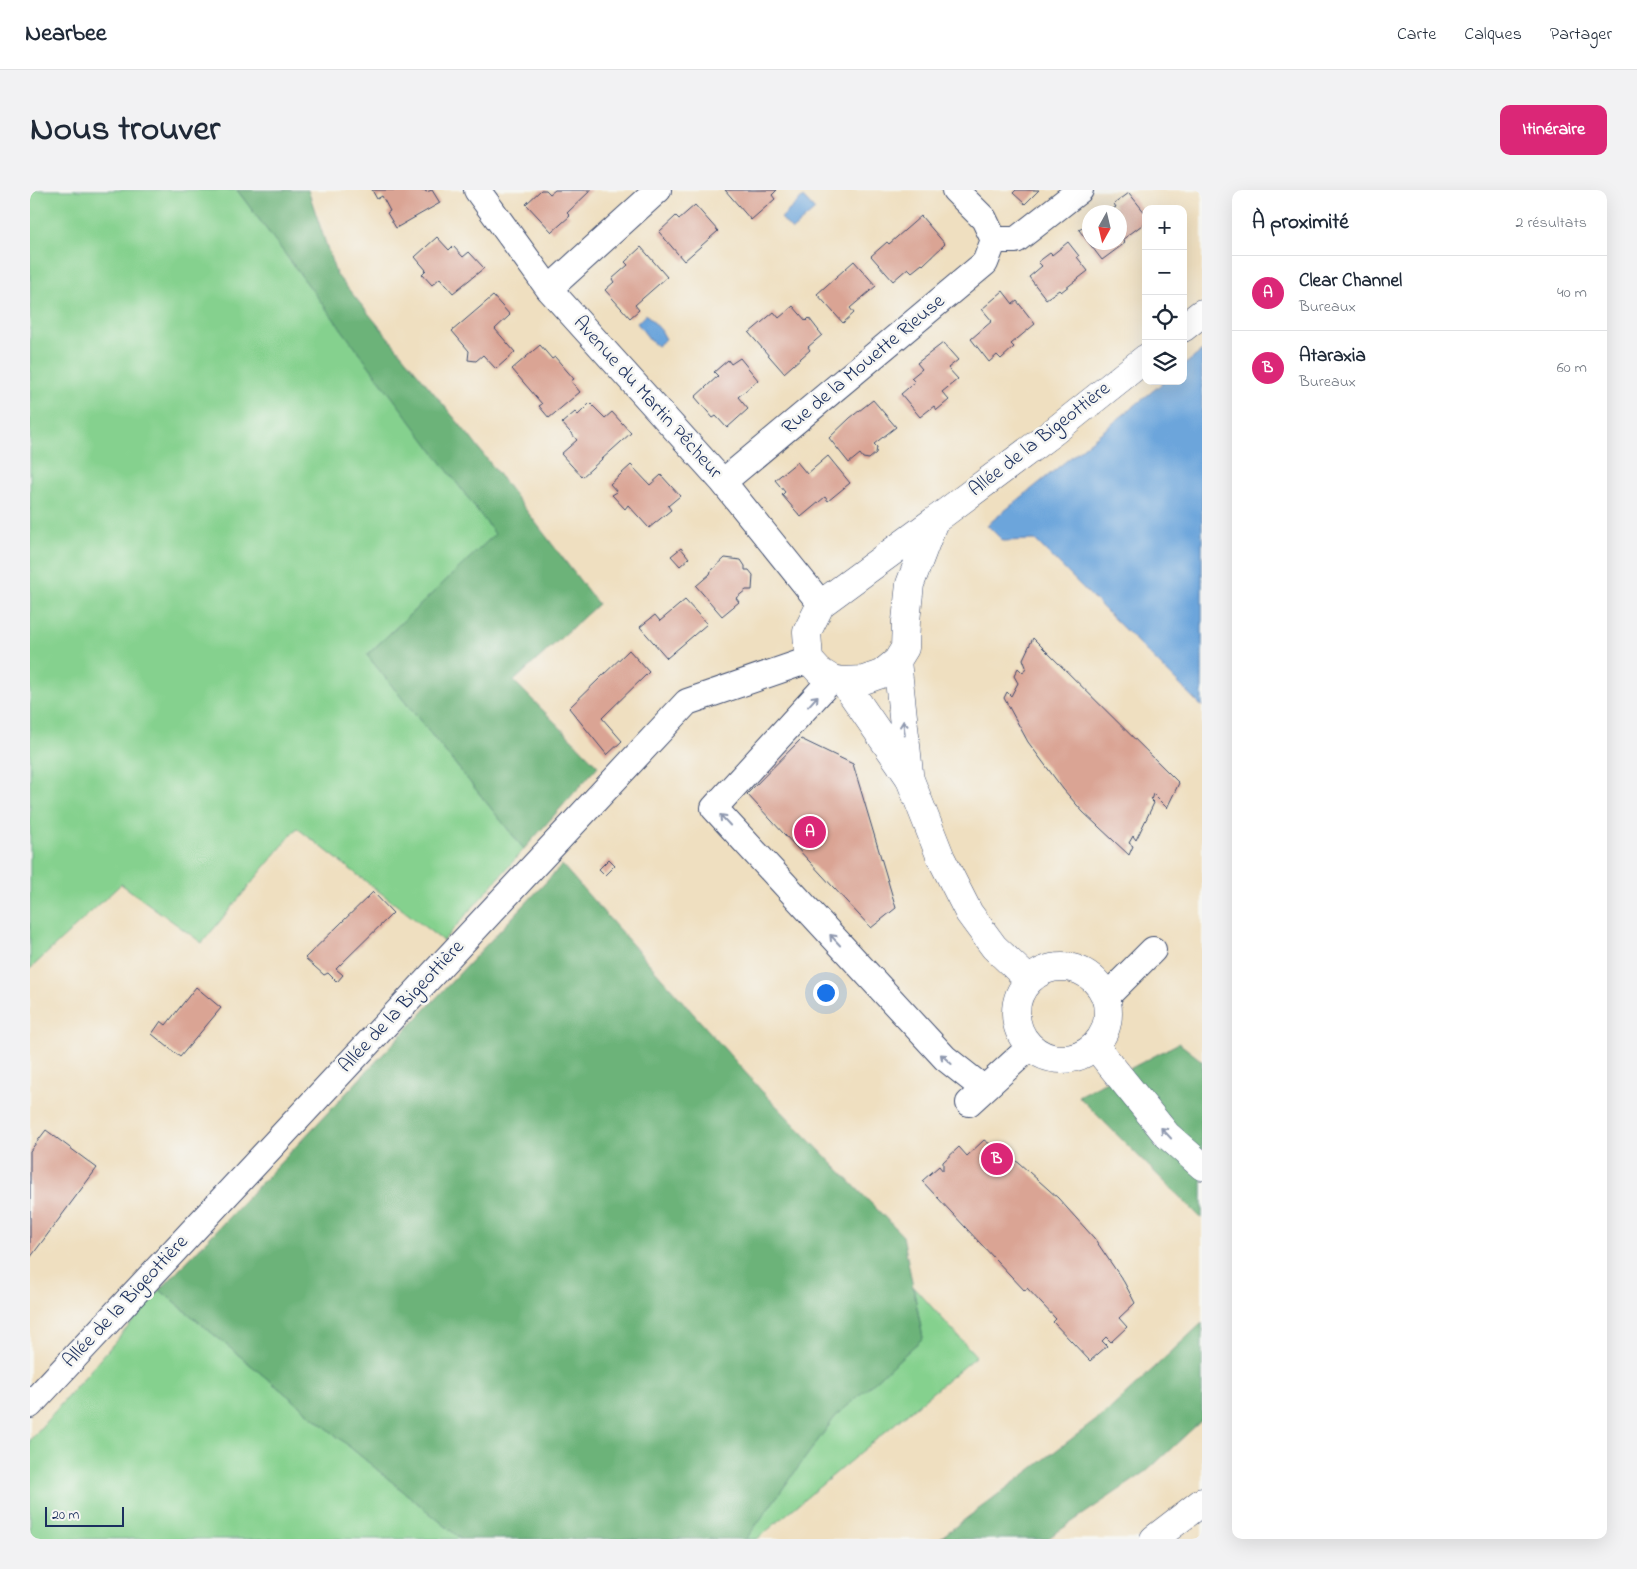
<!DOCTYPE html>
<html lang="fr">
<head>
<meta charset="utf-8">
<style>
  :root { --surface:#fff; --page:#f2f2f3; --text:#1f2937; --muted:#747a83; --line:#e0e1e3; --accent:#db2777 }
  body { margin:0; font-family:"Indie Flower",sans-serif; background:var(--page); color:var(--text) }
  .controls { position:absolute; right:15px; top:15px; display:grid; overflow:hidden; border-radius:10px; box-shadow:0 5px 20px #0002 }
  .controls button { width:45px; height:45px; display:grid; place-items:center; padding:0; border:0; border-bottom:1px solid var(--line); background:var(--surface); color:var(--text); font:25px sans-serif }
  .compass { position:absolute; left:1052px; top:15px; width:45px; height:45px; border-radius:50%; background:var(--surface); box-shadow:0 5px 20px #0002; rotate:188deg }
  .scale { position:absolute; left:15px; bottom:12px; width:79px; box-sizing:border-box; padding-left:5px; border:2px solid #1b2f5e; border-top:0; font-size:14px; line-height:18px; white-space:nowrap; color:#1b2f5e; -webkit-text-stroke:4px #f6f6f2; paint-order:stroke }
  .you { position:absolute; left:795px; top:802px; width:18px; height:18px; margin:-12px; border:4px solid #fff; border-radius:50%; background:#1a73e8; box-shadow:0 0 0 8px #1a73e833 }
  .badge { display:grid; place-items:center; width:32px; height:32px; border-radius:50%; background:var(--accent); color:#fff; font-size:16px; font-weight:700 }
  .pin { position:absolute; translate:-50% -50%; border:2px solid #fff; box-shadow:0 1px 5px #0006 }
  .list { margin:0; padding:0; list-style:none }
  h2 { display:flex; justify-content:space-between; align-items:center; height:65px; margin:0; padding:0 20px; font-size:21px }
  h2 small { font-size:16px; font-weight:400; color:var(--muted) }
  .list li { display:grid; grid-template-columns:32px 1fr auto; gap:15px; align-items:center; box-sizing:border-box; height:75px; padding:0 20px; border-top:1px solid var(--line) }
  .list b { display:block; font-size:19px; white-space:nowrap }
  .list p { margin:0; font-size:16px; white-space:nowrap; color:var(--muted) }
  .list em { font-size:16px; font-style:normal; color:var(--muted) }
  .icon { flex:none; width:28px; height:28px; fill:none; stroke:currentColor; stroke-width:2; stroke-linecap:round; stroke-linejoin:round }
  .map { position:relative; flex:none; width:1172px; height:1349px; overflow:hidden; border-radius:10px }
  header { display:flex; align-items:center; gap:30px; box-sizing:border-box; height:70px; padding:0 25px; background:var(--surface); border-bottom:1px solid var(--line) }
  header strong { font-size:24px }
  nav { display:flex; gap:28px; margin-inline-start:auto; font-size:18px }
  .intro { display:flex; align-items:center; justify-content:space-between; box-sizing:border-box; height:120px; padding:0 30px }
  h1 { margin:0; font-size:35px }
  .button { padding:12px 22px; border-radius:10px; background:var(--accent); color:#fff; font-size:18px; font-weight:700 }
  main { display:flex; gap:30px; padding:0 30px }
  aside { flex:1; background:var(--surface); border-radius:10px; box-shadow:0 5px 20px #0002 }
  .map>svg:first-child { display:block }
  .green { fill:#85d18e; stroke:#508076 }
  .forest { fill:#6cb379; stroke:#44716c }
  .water { fill:#6ca5db; stroke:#446a9c }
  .building { fill:#daa494 }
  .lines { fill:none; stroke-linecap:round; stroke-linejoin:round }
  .minor-casing { stroke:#3b496d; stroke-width:28 }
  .major-casing { stroke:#3b496d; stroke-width:29 }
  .highway-casing { stroke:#3b496d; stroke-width:29 }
  .minor { stroke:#fff; stroke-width:26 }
  .major { stroke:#fff; stroke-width:28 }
  .highway { stroke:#fff; stroke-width:28 }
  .oneway { stroke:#8d97ae }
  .labels { text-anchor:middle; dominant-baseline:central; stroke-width:5; stroke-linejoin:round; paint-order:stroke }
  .street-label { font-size:20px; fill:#1b2f5e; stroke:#f6f6f2 }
</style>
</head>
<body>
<header>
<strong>Nearbee</strong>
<nav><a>Carte</a><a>Calques</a><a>Partager</a></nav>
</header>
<div class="intro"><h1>Nous trouver</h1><a class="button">Itinéraire</a></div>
<main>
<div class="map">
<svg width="1172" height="1349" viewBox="0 0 1172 1349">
  <rect width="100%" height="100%" fill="#f6f6f2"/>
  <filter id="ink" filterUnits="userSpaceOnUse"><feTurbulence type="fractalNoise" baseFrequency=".02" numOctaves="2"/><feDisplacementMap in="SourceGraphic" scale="10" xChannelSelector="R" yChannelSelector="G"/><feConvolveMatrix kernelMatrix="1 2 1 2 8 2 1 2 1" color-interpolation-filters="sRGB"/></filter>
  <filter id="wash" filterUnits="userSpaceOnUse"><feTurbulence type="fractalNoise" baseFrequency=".0096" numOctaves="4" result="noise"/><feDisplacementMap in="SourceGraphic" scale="20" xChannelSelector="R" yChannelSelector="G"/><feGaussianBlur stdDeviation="1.12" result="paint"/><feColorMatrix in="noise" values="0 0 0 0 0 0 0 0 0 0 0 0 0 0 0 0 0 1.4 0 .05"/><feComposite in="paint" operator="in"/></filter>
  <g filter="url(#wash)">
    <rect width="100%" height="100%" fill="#efdfc0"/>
    <path class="green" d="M 0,0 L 207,0 L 466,344 L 337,465 L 494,659 L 413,751 L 267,638 L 172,753 L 91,694 L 0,779 Z
      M 883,1096 L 946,1166 L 727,1349 L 716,1349 L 805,1227 L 893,1148 Z
      M 130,1100 L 431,1349 L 0,1349 L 0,1250 Z"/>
    <path class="forest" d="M 207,0 L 278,0 L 306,84 L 440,247 L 568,414 L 484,491 L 568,576 L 494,659 L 337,465 L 465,344 Z
      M 532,675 L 730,899 L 873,1046 L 893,1148 L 805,1227 L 716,1349 L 431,1349 L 130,1100 Z
      M 1149,853 L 1172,871 L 1172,1029 L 1048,906 Z
      M 1172,1133 L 1172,1230 L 1117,1281 L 1017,1349 L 909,1349 L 1077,1222 Z"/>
    <path class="water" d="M 773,7 L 785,20 L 762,40 L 751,28 Z
      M 616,124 L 631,140 L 636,149 L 627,156 L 620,150 L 607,133 Z
      M 1172,161 L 1172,517 L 1005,350 L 973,351 L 957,335 L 1135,191 L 1153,191 L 1153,176 Z"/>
    <g id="blocks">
      <path class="building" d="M 342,0 L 395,0 L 396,2 L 402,0 L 410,13 L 366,38 L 357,23 L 360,21 L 352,6 L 347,9 Z
        M 511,0 L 516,0 L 520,4 L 525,0 L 561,0 L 537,23 L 540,26 L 522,42 L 496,14 Z
        M 695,0 L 747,0 L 742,5 L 745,9 L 721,30 Z
        M 986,0 L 1009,0 L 995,14 L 983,3 Z
        M 1099,3 L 1116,24 L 1116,32 L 1092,50 L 1095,53 L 1072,70 L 1049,40 L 1060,33 L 1060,52 L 1090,52 L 1090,22 L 1078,22 L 1086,17 L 1084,14 Z
        M 665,15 L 688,41 L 654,71 L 629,42 L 646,26 L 649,29 Z
        M 891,26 L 915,54 L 893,75 L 892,74 L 882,82 L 878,78 L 863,91 L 841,66 L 857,52 L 859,54 Z
        M 407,47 L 419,60 L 423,56 L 433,67 L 439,62 L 454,78 L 423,103 L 410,88 L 402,95 L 392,84 L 396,80 L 385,67 Z
        M 1038,52 L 1049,66 L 1047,67 L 1058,81 L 1031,102 L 1029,100 L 1016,109 L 999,87 L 1012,76 L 1008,72 L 1020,63 L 1022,65 Z
        M 611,57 L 637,87 L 605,115 L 609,120 L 600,128 L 575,100 L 584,92 L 582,89 L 598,75 L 595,72 Z
        M 824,71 L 846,96 L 820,118 L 824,123 L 813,133 L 787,104 Z
        M 973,101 L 983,114 L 987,111 L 1005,134 L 981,154 L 984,157 L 971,169 L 967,165 L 959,172 L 941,149 L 962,131 L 952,119 Z
        M 463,106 L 480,125 L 465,139 L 485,162 L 466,179 L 453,165 L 446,171 L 438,170 L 439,161 L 422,141 Z
        M 763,116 L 776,131 L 779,128 L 792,145 L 778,157 L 780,160 L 754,183 L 719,143 L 744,122 L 749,128 Z
        M 913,153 L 928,170 L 918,178 L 928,189 L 912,202 L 919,210 L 907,220 L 904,216 L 890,227 L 871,204 L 885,192 L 881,188 L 892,179 L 887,173 Z
        M 510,155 L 522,169 L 525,167 L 544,189 L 541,191 L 550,202 L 519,228 L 509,216 L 512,214 L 482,179 Z
        M 710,168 L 728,190 L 708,207 L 718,219 L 697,238 L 686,226 L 683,228 L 665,207 L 688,186 L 684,182 L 698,170 L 701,174 Z
        M 843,210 L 866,237 L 844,254 L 847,257 L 846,263 L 839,269 L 833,268 L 830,264 L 819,273 L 799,248 L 820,228 Z
        M 560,213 L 575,228 L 582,222 L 601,243 L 552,287 L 531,264 L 547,250 L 532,233 L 545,222 L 548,225 Z
        M 798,266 L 820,293 L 798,311 L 795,307 L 771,327 L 752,305 L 755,302 L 745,290 L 767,272 L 777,284 Z
        M 601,275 L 620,295 L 631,285 L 650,306 L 638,316 L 641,320 L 619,338 L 598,315 L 595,319 L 582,305 L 587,302 L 580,294 Z
        M 651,358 L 659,368 L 650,376 L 641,366 Z
        M 695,368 L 711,370 L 715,376 L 715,380 L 719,380 L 723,385 L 722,400 L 716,400 L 706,408 L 709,412 L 692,426 L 666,396 L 680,384 L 681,381 Z
        M 655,410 L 677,434 L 637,468 L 610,437 L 625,425 L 630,431 Z
        M 1003,448 L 1149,593 L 1137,618 L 1123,604 L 1121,610 L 1124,613 L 1106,650 L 1103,646 L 1099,653 L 1103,656 L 1099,665 L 1053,622 L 1033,599 L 998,552 L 974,508 L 977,502 L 981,506 L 988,493 L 984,486 L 988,478 L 993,483 L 996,477 L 993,469 Z
        M 599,460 L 619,482 L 572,528 L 592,551 L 577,565 L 539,518 Z
        M 771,549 L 823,574 L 866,718 L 841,738 L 717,604 Z
        M 579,669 L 585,675 L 575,685 L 569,679 Z
        M 343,702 L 363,723 L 306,779 L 313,785 L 307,792 L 298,783 L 294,785 L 275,768 Z
        M 166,797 L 191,818 L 150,867 L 122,844 L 131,831 L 136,835 Z
        M 16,940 L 67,978 L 0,1068 L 0,961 Z
        M 954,950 L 989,973 L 1028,1008 L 1064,1048 L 1094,1092 L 1105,1113 L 1089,1128 L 1097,1137 L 1081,1152 L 1076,1147 L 1072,1151 L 1077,1156 L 1060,1171 L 1023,1132 L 1026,1129 L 997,1098 L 995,1101 L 892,991 L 909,976 L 913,981 L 913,972 L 929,957 L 937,966 Z"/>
    </g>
  </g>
  <g filter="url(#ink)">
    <use href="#blocks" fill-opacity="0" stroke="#3b496d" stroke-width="1"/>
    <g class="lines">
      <defs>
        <path id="minor" d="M 447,0 L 519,99 L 693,292 L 791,414
          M 964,50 L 986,50 L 1050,0
          M 519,99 L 628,0
          M 693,292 L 955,73 L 964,50 L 954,29 L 925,0
          M 802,489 L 684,618 L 915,868 L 954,899
          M 1076,807 L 1123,760
          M 939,913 L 1000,857
          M 0,1215 L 657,512 L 779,470"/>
        <path id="major" d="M 1153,138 L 1172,123
          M 904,331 L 880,394 L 876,431 L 875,458 L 867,471 L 851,484 L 834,490 L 813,491 L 802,489 L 789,481 L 779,470 L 777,442 L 791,414 Z
          M 904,331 L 1022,243 L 1116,168
          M 867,471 L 879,583
          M 813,491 L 879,587 L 911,668 L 939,723 L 964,757 L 999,790
          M986 823a46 46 0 1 1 92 0a46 46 0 1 1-92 0Z"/>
        <path id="highway" d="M 1065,856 L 1137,945 L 1172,976
          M 1124,1349 L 1172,1312"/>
      </defs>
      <use href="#minor" class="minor-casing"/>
      <use href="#major" class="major-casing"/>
      <use href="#highway" class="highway-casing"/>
      <use href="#minor" class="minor"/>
      <use href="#major" class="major"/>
      <use href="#highway" class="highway"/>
    </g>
    <defs><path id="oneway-shaft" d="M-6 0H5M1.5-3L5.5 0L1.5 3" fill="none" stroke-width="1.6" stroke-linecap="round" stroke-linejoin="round" transform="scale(1.25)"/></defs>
    <g class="oneway">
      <use href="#oneway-shaft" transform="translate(783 511) rotate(-48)"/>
      <use href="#oneway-shaft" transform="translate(874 538) rotate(-96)"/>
      <use href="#oneway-shaft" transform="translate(695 630) rotate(-133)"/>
      <use href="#oneway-shaft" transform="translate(805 750) rotate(-133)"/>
      <use href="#oneway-shaft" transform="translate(916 869) rotate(-138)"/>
      <use href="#oneway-shaft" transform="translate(1136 943) rotate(-133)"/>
    </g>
  </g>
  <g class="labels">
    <g class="street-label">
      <text transform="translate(834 175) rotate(-40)">Rue de la Mouette Rieuse</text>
      <text transform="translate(617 208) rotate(48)">Avenue du Martin Pêcheur</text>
      <text transform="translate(1010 250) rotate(-38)">Allée de la Bigeottière</text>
      <text transform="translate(372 817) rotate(-47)">Allée de la Bigeottière</text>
      <text transform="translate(96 1112) rotate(-47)">Allée de la Bigeottière</text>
    </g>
  </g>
</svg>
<div class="controls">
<button>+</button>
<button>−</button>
<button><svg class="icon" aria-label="locate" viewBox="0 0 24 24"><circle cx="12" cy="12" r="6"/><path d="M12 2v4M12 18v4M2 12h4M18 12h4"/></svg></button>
<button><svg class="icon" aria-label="layers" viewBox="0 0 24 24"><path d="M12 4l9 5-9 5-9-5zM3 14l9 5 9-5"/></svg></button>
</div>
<svg class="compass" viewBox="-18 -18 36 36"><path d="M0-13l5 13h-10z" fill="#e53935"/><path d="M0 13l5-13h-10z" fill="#747a83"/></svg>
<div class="scale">20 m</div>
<div class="you"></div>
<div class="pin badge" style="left:780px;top:642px">A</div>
<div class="pin badge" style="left:967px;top:969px">B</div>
</div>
<aside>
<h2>À proximité<small>2 résultats</small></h2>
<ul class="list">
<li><span class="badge">A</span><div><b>Clear Channel</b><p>Bureaux</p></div><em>40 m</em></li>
<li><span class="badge">B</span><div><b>Ataraxia</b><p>Bureaux</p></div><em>60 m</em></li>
</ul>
</aside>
</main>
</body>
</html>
